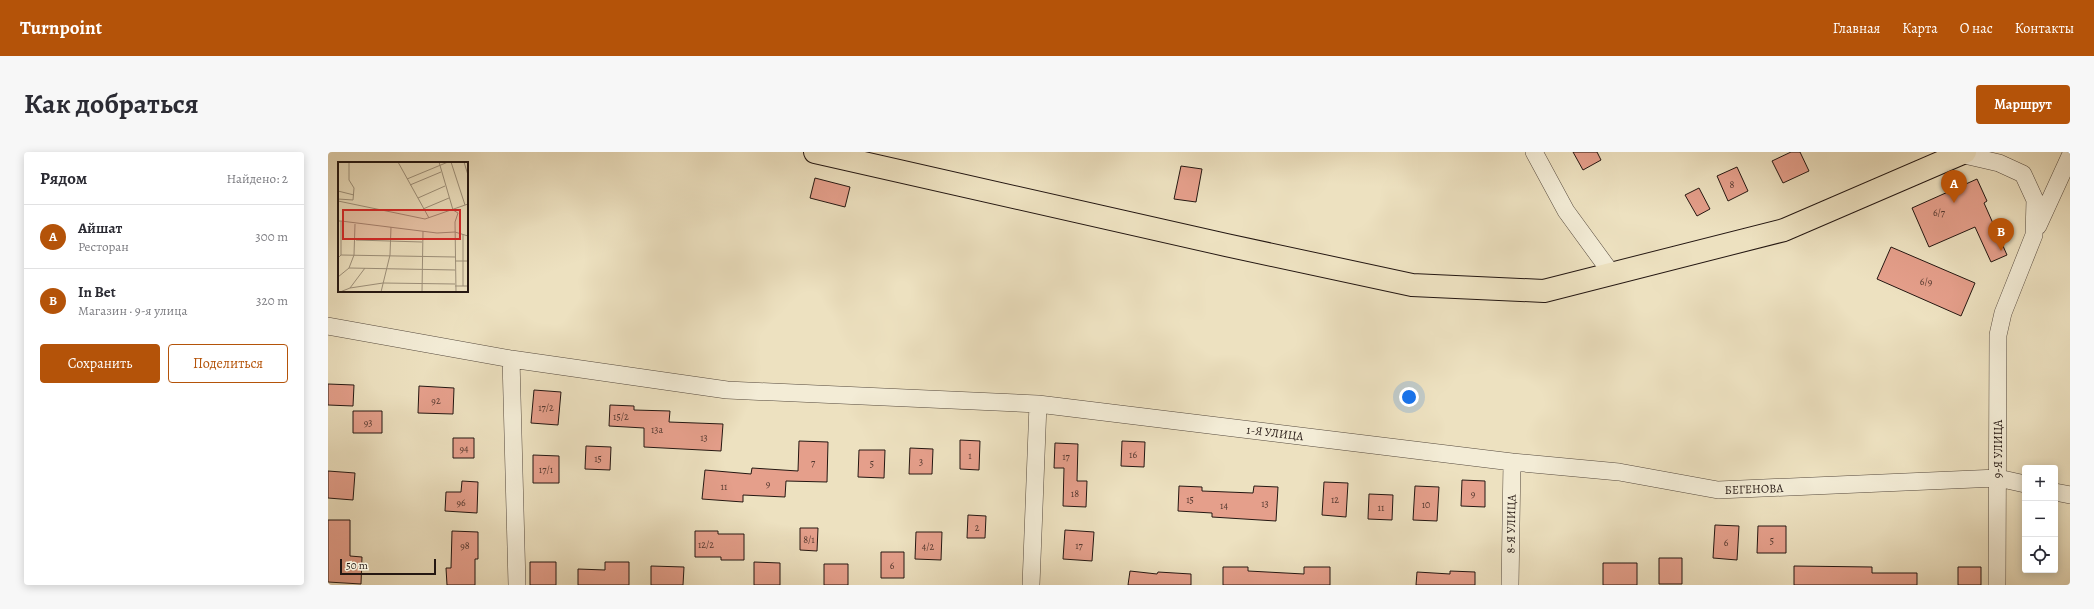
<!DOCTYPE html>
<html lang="ru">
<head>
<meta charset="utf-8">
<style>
  :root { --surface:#fff; --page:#f7f7f7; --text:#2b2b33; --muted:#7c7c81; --line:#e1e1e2; --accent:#b45309 }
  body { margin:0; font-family:Alegreya,serif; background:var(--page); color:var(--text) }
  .controls { position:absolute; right:12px; bottom:12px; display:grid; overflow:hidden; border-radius:4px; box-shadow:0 2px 10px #0003 }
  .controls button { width:36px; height:36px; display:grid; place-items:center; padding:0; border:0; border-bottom:1px solid var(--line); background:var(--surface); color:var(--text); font:20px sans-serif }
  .scale { position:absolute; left:12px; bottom:10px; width:96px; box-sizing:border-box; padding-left:4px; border:2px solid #241712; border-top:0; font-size:11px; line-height:14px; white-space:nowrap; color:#241712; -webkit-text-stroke:3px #f3ecd6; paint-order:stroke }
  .you { position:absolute; left:1081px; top:245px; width:14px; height:14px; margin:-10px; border:3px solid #fff; border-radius:50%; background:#1a73e8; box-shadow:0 0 0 6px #1a73e833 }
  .badge { display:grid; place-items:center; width:26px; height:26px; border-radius:50%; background:var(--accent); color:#fff; font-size:13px; font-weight:700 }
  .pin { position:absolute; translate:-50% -33px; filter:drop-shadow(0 1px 2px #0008) }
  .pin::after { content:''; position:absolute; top:21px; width:14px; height:12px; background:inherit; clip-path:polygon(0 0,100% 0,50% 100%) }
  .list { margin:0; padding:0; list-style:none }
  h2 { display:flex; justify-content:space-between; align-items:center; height:52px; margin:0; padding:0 16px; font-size:17px }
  h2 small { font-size:13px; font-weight:400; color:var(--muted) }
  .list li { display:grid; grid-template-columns:26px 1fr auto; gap:12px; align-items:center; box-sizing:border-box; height:64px; padding:0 16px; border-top:1px solid var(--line) }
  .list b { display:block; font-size:15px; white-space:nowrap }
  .list p { margin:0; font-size:13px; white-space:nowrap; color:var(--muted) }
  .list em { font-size:13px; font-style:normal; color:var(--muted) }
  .actions { display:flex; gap:8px; padding:12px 16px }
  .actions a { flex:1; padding:9px 0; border:1px solid var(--accent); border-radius:4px; text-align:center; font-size:14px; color:var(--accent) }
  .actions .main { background:var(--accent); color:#fff }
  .icon { flex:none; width:22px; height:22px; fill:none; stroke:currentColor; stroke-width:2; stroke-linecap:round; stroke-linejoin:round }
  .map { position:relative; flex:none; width:1742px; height:433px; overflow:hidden; border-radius:4px }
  header { display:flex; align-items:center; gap:24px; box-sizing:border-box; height:56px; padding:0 20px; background:var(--accent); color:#fff }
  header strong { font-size:19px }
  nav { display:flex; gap:22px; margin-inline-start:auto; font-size:14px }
  .intro { display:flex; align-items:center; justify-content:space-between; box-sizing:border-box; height:96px; padding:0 24px }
  h1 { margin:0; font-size:28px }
  .button { padding:10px 18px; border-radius:4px; background:var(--accent); color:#fff; font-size:14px; font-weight:700 }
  main { display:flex; gap:24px; padding:0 24px }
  aside { flex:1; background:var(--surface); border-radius:4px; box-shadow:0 2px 10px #0003 }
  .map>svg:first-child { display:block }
  .building { fill:#e59f8b; stroke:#241712 }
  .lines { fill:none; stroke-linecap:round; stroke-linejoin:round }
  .minor-casing { stroke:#564a3e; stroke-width:18 }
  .major-casing { stroke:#241712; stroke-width:24 }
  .minor { stroke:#f3ecd6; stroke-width:17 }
  .major { stroke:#ede1c0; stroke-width:22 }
  .labels { text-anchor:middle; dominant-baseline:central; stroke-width:3; stroke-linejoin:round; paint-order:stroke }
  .number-label { font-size:10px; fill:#543930 }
  .street-label { font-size:12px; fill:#241712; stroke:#f3ecd6 }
  .inset-road { fill:none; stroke:#9d907a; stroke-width:1 }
  .view { fill:#d62828; fill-opacity:0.15; stroke:#d62828; stroke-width:2 }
  .inset-edge { fill:none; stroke:#241712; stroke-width:2 }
</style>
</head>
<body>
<header>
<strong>Turnpoint</strong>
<nav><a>Главная</a><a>Карта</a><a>О нас</a><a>Контакты</a></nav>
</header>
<div class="intro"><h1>Как добраться</h1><a class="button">Маршрут</a></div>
<main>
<aside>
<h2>Рядом<small>Найдено: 2</small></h2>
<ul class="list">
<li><span class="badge">A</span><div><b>Айшат</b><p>Ресторан</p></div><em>300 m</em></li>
<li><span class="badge">B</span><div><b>In Bet</b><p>Магазин · 9-я улица</p></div><em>320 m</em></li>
</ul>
<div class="actions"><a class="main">Сохранить</a><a>Поделиться</a></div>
</aside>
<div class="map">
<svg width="1742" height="433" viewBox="0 0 1742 433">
  <rect width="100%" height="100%" fill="#ede1c0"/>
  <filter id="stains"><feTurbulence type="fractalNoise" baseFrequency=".005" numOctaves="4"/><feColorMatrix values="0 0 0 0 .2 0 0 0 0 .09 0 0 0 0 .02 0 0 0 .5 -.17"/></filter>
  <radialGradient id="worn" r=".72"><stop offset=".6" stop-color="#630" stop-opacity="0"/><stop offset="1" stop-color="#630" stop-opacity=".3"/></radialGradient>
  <path class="building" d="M 1245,0 L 1269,0 L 1273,8 L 1255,18 Z
    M 1463,0 L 1472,0 L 1481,19 L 1455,31 L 1444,9 Z
    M 853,14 L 874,17 L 868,50 L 846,47 Z
    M 1409,15 L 1420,39 L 1400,49 L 1389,24 Z
    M 487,26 L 522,35 L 517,55 L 482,46 Z
    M 1649,27 L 1659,49 L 1656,51 L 1679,103 L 1663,110 L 1647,75 L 1601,95 L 1584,56 Z
    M 1371,36 L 1382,57 L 1369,64 L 1357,43 Z
    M 1563,95 L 1647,131 L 1633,164 L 1549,127 Z
    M 0,232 L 26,233 L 25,254 L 0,253 Z
    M 91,234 L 126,236 L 125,262 L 90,261 Z
    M 206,238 L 233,240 L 230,273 L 203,271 Z
    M 282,253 L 306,254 L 306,258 L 342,259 L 341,270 L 395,272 L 393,299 L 316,295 L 316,276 L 281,274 Z
    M 25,259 L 54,259 L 54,281 L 25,281 Z
    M 125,286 L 146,286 L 146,306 L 125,306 Z
    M 632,288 L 652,289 L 651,318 L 632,317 Z
    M 471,289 L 500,290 L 499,330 L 458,329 L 457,345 L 415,343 L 415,350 L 374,347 L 377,318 L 423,322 L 424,316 L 470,319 Z
    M 794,289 L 817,290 L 816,315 L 793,314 Z
    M 727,291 L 750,292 L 749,329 L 759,329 L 758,355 L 735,354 L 736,316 L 726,316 Z
    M 258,294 L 283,295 L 282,318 L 257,317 Z
    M 582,296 L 605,297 L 604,322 L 581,322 Z
    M 531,298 L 557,298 L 556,326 L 530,325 Z
    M 205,303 L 231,304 L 231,331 L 205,331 Z
    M 0,319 L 27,321 L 25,348 L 0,346 Z
    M 1134,328 L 1157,329 L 1157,355 L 1133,354 Z
    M 134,329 L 150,330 L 149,361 L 117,359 L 118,340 L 133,340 Z
    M 996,330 L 1020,331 L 1018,365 L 994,363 Z
    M 851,334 L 874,335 L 874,339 L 925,341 L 926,334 L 950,335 L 948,369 L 884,365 L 884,361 L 850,359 Z
    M 1087,334 L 1111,335 L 1109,369 L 1085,368 Z
    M 1041,342 L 1065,343 L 1064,368 L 1040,367 Z
    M 640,363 L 658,364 L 657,386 L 639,386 Z
    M 0,368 L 22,368 L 22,404 L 34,405 L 33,432 L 0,430 Z
    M 1387,373 L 1411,374 L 1409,408 L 1385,406 Z
    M 1430,374 L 1458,374 L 1458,401 L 1429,401 Z
    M 472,376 L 490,376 L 489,399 L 472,398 Z
    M 737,378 L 766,380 L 764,409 L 735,407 Z
    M 124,379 L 150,380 L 150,407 L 147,407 L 147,433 L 119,433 L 118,416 L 123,416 Z
    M 367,379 L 390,379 L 390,382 L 416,382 L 416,408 L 393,408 L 393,405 L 367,405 Z
    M 588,380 L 614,380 L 613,408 L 587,407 Z
    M 553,400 L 576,400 L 576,426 L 553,426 Z
    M 1331,406 L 1354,406 L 1354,432 L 1331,432 Z
    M 202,410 L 228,410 L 228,433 L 202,433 Z
    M 277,410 L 301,410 L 301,433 L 250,433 L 250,417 L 277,418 Z
    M 426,410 L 452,411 L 452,433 L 426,433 Z
    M 1275,411 L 1309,411 L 1309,433 L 1275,433 Z
    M 496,412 L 520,412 L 520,433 L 496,433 Z
    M 323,414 L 356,415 L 355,433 L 323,433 Z
    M 1466,414 L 1544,415 L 1544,421 L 1589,421 L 1589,433 L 1466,433 Z
    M 895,415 L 920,415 L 920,419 L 976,422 L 976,415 L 1002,415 L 1002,433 L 895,433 Z
    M 1630,415 L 1653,415 L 1653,433 L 1630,433 Z
    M 802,419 L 829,422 L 830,420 L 863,422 L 863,433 L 800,433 Z
    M 1122,419 L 1147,420 L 1147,433 L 1088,433 L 1089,420 L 1122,422 Z"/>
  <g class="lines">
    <defs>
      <path id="minor" d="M 1206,0 L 1238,59 L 1284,122
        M 1631,0 L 1632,2 L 1671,11 L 1695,22 L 1707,48 L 1706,83 L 1675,161 L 1670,183 L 1669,433
        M 1710,74 L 1742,4
        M 0,174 L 183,207 L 399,238 L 710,252 L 1184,310 L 1291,320 L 1390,338 L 1670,326 L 1697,332
        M 183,207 L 189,433
        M 1727,340 L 1742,343
        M 703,433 L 710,252
        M 1182,433 L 1184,310"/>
      <path id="major" d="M 487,0 L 898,93 L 1084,133 L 1216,139 L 1456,78 L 1637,0"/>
    </defs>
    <use href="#minor" class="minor-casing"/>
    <use href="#major" class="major-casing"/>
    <use href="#minor" class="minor"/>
    <use href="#major" class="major"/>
  </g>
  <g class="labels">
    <g class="number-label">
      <text x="1404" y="32">8</text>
      <text x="1611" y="60">6/7</text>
      <text x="1598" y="129">6/9</text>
      <text x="108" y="248">92</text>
      <text x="218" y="255">17/2</text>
      <text x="293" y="264">15/2</text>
      <text x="40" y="270">93</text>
      <text x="329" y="277">13а</text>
      <text x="376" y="285">13</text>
      <text x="136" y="296">94</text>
      <text x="805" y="302">16</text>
      <text x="642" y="303">1</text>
      <text x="738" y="304">17</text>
      <text x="270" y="306">15</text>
      <text x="593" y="309">3</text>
      <text x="485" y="310">7</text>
      <text x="544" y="311">5</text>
      <text x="218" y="317">17/1</text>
      <text x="440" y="331">9</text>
      <text x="396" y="334">11</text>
      <text x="747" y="341">18</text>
      <text x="1145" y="341">9</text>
      <text x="862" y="347">15</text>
      <text x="1007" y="347">12</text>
      <text x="133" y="350">96</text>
      <text x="937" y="351">13</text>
      <text x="1098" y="352">10</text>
      <text x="896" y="353">14</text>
      <text x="1053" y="355">11</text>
      <text x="649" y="375">2</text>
      <text x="481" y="387">8/1</text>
      <text x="1444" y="388">5</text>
      <text x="1398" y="390">6</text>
      <text x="378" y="392">12/2</text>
      <text x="137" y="393">98</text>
      <text x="751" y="393">17</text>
      <text x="600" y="394">4/2</text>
      <text x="564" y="413">6</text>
    </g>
    <g class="street-label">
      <text transform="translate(947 281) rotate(7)">1-Я УЛИЦА</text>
      <text transform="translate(1670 297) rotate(-90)">9-Я УЛИЦА</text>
      <text transform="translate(1426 337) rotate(-2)">БЕГЕНОВА</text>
      <text transform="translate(1183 372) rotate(-89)">8-Я УЛИЦА</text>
    </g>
  </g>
  <g transform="translate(10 10)">
    <rect width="130" height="130" fill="#ede1c0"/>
    <path class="inset-road" d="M 60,0 L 91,56M 101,0 L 115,48 L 120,51 L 117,60 L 118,130M 113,0 L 127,43M 126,0 L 130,13M 69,17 L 110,0M 72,23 L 103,10M 0,29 L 16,33M 80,36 L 107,24M 0,37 L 15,38 L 16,26 L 11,18 L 11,0M 0,39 L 87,57 L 130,42M 85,47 L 111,36M 0,59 L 3,59 L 3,93 L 0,96M 3,59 L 99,71 L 117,70 L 130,74M 18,78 L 84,80M 3,93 L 117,95M 117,99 L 130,99M 11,106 L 117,108M 0,115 L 11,106 L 16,93 L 17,62M 117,124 L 130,124M 125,124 L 125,72M 12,126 L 45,121 L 117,122M 2,130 L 12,126 L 27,106M 43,130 L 52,93 L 53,65M 84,130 L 85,69"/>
    <path class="view" d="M 5,48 L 122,48 L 122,77 L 5,77 Z"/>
    <rect width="130" height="130" class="inset-edge"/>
  </g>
  <rect width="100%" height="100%" filter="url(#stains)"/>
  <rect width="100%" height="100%" fill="url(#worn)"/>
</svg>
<div class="controls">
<button>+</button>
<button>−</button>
<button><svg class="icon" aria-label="locate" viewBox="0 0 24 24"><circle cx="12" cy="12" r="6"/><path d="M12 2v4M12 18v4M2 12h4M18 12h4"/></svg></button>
</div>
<div class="scale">50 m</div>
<div class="you"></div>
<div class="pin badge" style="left:1626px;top:51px">A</div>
<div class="pin badge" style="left:1673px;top:99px">B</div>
</div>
</main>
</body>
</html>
